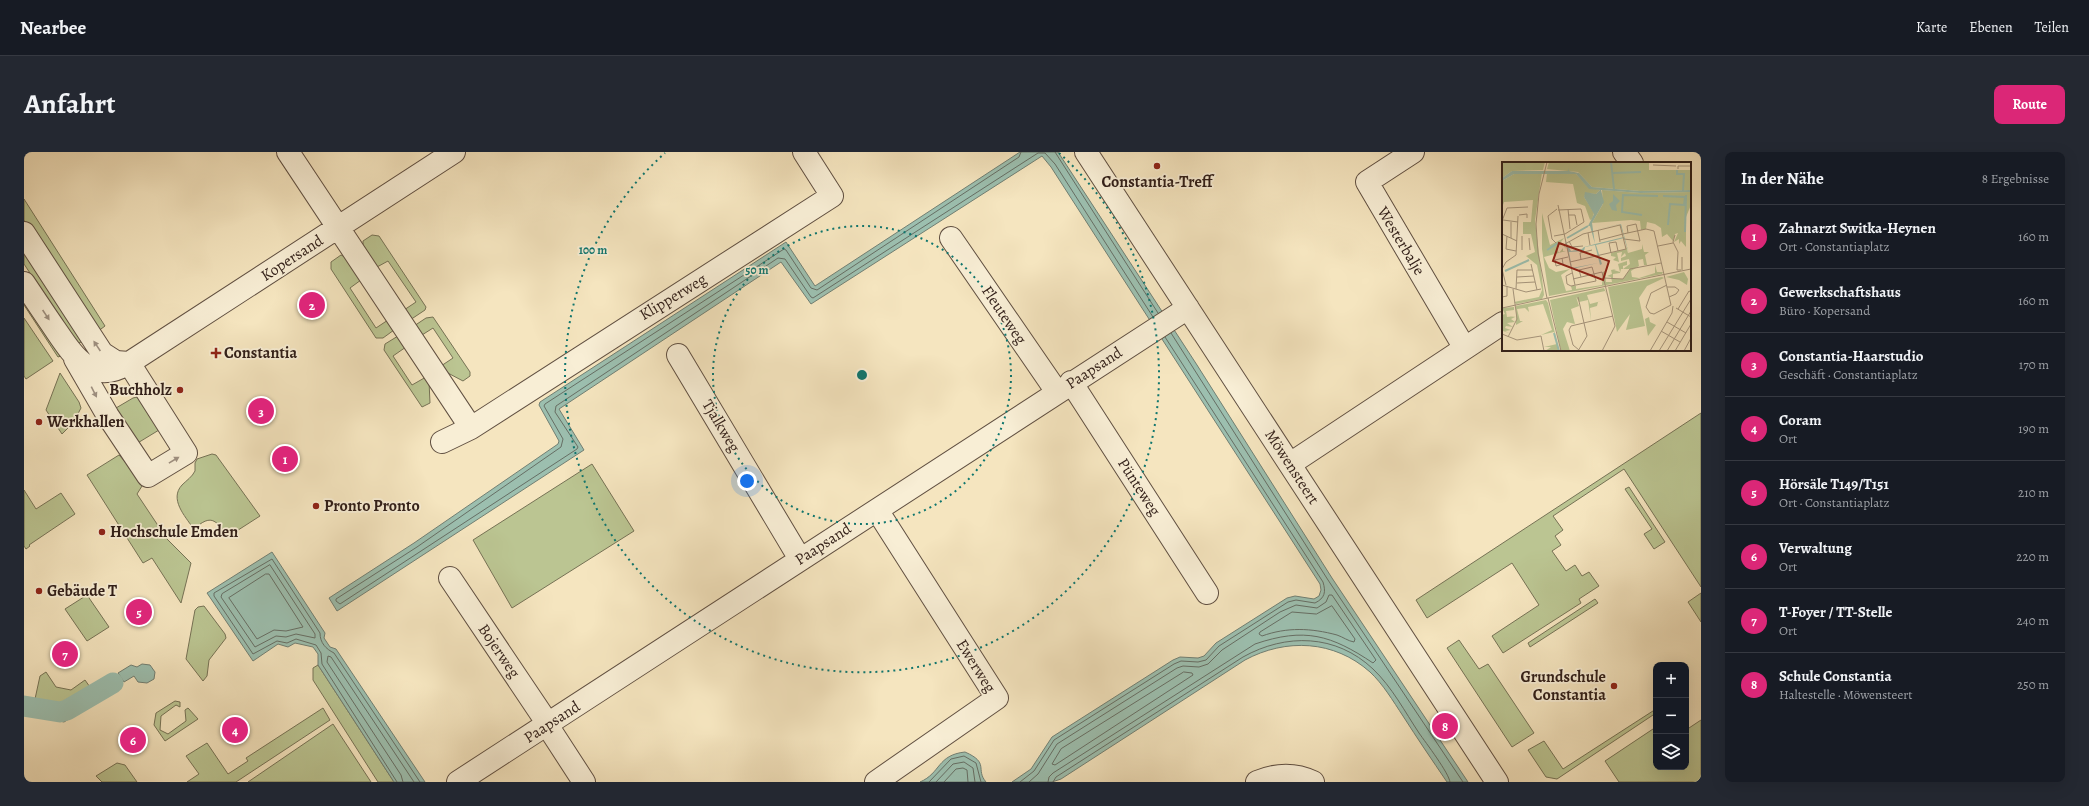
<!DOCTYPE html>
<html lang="de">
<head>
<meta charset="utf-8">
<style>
  :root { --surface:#171b24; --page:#242831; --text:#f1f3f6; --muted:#9ea1a6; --line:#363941; --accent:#db2777 }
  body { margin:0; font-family:Alegreya,serif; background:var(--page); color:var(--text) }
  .controls { position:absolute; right:12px; bottom:12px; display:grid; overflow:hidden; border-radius:8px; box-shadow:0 4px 16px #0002 }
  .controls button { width:36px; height:36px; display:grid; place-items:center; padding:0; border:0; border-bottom:1px solid var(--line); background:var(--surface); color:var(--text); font:20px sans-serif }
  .you { position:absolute; left:723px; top:329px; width:14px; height:14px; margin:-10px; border:3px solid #fff; border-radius:50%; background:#1a73e8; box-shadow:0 0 0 6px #1a73e833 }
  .badge { display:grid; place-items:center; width:26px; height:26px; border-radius:50%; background:var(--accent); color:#fff; font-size:13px; font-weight:700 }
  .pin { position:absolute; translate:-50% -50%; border:2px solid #fff; box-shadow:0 1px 4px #0006 }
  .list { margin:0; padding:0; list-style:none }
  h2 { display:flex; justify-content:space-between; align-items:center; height:52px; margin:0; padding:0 16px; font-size:17px }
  h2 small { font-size:13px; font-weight:400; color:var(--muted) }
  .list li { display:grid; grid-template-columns:26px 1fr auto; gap:12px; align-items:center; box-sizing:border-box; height:64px; padding:0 16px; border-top:1px solid var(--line) }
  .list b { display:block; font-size:15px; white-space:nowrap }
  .list p { margin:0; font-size:13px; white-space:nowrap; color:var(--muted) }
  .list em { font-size:13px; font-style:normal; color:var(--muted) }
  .icon { flex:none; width:22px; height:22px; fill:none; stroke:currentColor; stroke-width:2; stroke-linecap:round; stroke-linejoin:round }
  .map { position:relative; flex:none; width:1677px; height:630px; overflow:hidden; border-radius:8px }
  header { display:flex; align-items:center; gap:24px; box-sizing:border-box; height:56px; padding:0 20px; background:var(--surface); border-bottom:1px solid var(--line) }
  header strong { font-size:19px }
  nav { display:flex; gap:22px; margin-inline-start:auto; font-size:14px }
  .intro { display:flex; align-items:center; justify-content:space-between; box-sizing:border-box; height:96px; padding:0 24px }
  h1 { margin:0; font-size:28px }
  .button { padding:10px 18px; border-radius:8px; background:var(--accent); color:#fff; font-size:14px; font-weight:700 }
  main { display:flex; gap:24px; padding:0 24px }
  aside { flex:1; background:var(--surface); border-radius:8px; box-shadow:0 4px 16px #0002 }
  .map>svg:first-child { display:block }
  .green { fill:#bbc592; stroke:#767255 }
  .water { fill:#9cbfaf; stroke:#717f73 }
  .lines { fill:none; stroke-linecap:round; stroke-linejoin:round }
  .shore { stroke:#666e64; stroke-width:1 }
  .canal { stroke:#9cbfaf; stroke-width:21 }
  .minor-casing { stroke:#615042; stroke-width:24 }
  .minor { stroke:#f8eed5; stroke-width:22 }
  .oneway { fill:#9e9080 }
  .ring { fill:none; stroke:#0f766e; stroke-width:2; stroke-dasharray:2 4 }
  .poi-dot { fill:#8f2418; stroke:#f8eed5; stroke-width:1.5 }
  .labels { text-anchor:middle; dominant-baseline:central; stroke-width:3.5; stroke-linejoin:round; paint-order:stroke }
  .poi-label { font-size:16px; font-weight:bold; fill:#301e18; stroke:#f8eed5; text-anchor:start }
  .street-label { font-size:16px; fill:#301e18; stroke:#f8eed5 }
  .inset-river { fill:none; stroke:#9cbfaf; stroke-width:2 }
  .inset-road { fill:none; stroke:#a6957c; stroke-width:1 }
  .view { fill:#8f2418; fill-opacity:0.15; stroke:#8f2418; stroke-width:2 }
  .inset-edge { fill:none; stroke:#301e18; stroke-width:2 }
  .centre { fill:#0f766e; stroke:#f8eed5; stroke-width:2 }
  .ring-label { font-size:12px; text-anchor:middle; font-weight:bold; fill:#0f766e; stroke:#f8eed5; stroke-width:3.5; stroke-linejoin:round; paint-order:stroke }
</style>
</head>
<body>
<header>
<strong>Nearbee</strong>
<nav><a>Karte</a><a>Ebenen</a><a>Teilen</a></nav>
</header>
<div class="intro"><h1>Anfahrt</h1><a class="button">Route</a></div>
<main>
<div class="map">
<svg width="1677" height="630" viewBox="0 0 1677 630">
  <rect width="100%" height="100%" fill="#f5e5bf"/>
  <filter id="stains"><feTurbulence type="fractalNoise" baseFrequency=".005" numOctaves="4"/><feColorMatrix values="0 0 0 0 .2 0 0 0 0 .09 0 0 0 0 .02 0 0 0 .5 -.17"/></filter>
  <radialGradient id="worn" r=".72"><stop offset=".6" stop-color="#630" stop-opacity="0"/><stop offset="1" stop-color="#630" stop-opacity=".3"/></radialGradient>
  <path class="green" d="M 0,47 L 81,174 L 73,180 L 0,68 Z
    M 348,83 L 355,84 L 402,155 L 401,158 L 386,168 L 380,158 L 392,150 L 364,109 L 353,115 L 339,93 L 339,89 Z
    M 0,98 L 58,190 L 52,191 L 0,112 Z
    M 317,103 L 321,105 L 337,128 L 326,136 L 352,176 L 364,168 L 370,178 L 359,186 L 352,186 L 307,117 L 307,110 Z
    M 0,141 L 40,203 L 34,205 L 0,153 Z
    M 409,165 L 446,220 L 446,224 L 439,229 L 422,220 L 417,214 L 429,206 L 409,176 L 398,183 L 390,174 L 402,166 Z
    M 0,166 L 29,209 L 2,227 L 0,224 Z
    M 374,184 L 382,195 L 369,204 L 388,233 L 402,225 L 405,229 L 406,251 L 398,255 L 360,198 L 361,192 Z
    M 36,221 L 55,250 L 57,256 L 49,271 L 38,282 L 22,258 Z
    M 113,245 L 135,278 L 112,292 L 92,256 L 109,246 Z
    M 1677,261 L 1677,435 L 1600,317 L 1529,364 L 1539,378 L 1531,384 L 1537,393 L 1528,399 L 1542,419 L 1551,413 L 1558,424 L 1565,420 L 1575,434 L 1555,447 L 1557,451 L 1479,501 L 1468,484 L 1515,453 L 1488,411 L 1403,466 L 1392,448 Z
    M 188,302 L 192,303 L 236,364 L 208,382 C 192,378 193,357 171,376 L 169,376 C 161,364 145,347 158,333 C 163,328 168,325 171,319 L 171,311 L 173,307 Z
    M 95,303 L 113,323 L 118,334 L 113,342 L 143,387 L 167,411 L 157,451 L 128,406 L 119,411 L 63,323 Z
    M 568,312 L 610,379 L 488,456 L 449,388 Z
    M 1605,335 L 1641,390 L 1630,397 L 1620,382 L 1628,377 L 1601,337 Z
    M 0,338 L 12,357 L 37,341 L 51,362 L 5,393 L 6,394 L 2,397 L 0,394 Z
    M 1677,441 L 1677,470 L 1664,450 Z
    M 63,443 L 85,475 L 63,489 L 41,457 Z
    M 1571,447 L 1574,451 L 1506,495 L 1504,491 Z
    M 180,454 L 201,482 L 202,486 L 185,508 L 183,524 L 179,529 L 162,507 L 171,458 L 174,455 Z
    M 1435,488 L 1455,517 L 1464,512 L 1510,581 L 1488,595 L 1423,496 Z
    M 294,513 L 370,630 L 354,630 L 289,528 L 289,516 Z
    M 22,520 L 32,535 L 47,538 L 61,528 L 68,538 L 43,554 L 11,547 L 16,524 Z
    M 151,549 L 156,550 L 156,555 L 152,553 L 137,564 L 136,578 L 144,582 L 162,569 L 161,558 L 164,556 L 174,567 L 141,589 L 130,573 L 132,561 Z
    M 299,556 L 306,568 L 212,630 L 163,630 L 175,622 L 162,604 L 183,591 L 204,622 L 224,609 L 222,606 Z
    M 1632,557 L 1632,561 L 1533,627 L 1522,625 L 1504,598 L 1520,589 L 1539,617 Z
    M 1677,568 L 1677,626 L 1674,630 L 1595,630 L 1581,609 L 1632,575 L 1632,615 L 1662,615 L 1662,578 Z
    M 309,572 L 347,630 L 224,630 Z
    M 93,611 L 101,613 L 113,630 L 78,630 L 72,624 Z"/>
  <path class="water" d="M 996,0 L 1034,0 L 1173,213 L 1308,426 L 1444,630 L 1423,630 C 1408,608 1393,586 1379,564 C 1369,549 1359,532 1346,520 C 1310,488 1262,486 1221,508 L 1037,627 L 1028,630 L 988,630 L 1007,617 L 1028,585 L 1149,508 L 1156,505 L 1174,506 L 1180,504 L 1192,491 L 1263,446 L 1271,444 L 1290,447 L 1295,444 L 1297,438 L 1296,432 L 1027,15 L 1018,4 L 787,152 L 757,110 L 535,257 L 560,298 L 313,459 L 305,446 L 390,391 L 534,292 L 535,289 L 515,253 L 516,250 L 762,90 L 791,134 Z
    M 248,400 L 301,481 L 300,486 L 306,495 L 312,497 L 401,630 L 370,630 L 294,513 L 294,502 L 289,495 L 271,491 L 264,495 L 254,492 L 229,509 L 183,441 Z
    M 118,512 L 126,513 L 131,520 L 130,527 L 123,531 L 114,530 L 110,524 L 100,530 L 94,521 L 107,513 L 113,515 Z
    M 68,538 L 75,548 L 40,570 L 0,561 L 0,545 L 42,554 Z
    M 941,600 C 966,611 951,617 962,630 L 896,630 C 917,621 913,603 941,600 Z"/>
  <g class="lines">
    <path class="shore" d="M 997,0 L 995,5 L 793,138 L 787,136 L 762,98 L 760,97 L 521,252 L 520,254 L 539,287 L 537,295 L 393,395 L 312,447 L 312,449 L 316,452 L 553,297 L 554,295 L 531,260 L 532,254 L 754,106 L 761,107 L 787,145 L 789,146 L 1014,1 L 1021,1 L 1031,12 L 1129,165
      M 1031,0 L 1134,161
      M 1147,181 L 1304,428 L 1439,630
      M 246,413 L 291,482 L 291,486 L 272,482 L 262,485 L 252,484 L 231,495 L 197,445 L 198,442 Z
      M 242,422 L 245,422 L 279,475 L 262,479 L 250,478 L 233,487 L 205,446 Z
      M 1308,454 L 1331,487 L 1330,490 C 1324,489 1319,485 1313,483 C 1287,476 1263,475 1238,484 L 1235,482 L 1236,480 L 1268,460 L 1292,462 Z
      M 1160,520 L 1168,521 L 1169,523 L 1031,613 L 1028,612 L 1037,597 Z
      M 0,549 L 46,557 L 48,559 L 39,565 L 0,557
      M 373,630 L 298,512 L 297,501 L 292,493 L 272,487 L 263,491 L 253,489 L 229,502 L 190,444 L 190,441 L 248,407 L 296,481 C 296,491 302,497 310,501 L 396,630
      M 379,630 L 377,623 L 303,510 L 304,504 L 307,505 L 390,630
      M 905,630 L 927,607 L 940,604 L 952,611 L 957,630
      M 912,630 L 929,612 L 940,610 L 949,616 L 951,630
      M 920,630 L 932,617 L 939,616 L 943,618 L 944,630
      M 996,630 L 1010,619 L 1030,588 L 1150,512 L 1157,509 L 1174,510 L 1182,508 L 1195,494 L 1264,450 L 1272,448 L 1291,451 C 1301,446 1302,440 1299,430 L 1141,185
      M 1005,630 L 1014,622 L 1033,592 L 1153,516 L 1159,514 L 1175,515 L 1184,512 L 1198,498 L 1256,460 L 1272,453 L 1293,456 L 1302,450 L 1305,443 L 1308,443 L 1352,508 L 1349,511 C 1307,483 1281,475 1231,492 L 1029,621 L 1025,625 L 1024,630
      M 1029,630 L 1032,625 L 1219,505 C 1262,481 1312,482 1349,517 C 1368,535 1381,560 1395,581 C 1402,591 1425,621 1426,630"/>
    <path class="canal" d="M 0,554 L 36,560 L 43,558 L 89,531"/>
    <defs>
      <path id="minor" d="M 264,0 L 447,276 L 808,44 L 780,0
        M 1062,0 L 1473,630
        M 1389,0 L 1343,30 L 1440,195
        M 1600,0 L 1608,11
        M 0,81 L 78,201 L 92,210 L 105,211
        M 927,86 L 1033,240
        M 0,131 C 10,146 20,161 31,177 C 50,205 68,234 105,211 L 430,0
        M 654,203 L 776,407
        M 51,207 L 84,264 L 124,324 L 162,301 L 105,211
        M 1047,230 L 1183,441
        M 418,290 L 447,276
        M 1266,312 L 1479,171
        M 426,426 L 524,572
        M 523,573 L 560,630
        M 434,630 L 1164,156
        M 852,630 L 973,546 L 853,358
        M 1233,630 C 1252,622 1270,621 1289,630"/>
    </defs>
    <use href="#minor" class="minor-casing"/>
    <use href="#minor" class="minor"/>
  </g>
  <defs><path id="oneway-solid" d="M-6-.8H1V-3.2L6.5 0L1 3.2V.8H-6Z"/></defs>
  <g class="oneway">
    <use href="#oneway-solid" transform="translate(22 163) rotate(56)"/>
    <use href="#oneway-solid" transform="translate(73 194) rotate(-124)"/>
    <use href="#oneway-solid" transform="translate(70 240) rotate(63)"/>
    <use href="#oneway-solid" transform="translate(150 308) rotate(-31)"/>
  </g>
  <g class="ring">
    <circle cx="838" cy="223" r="149"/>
    <path d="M1035 1A297 297 0 1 1 641 1"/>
  </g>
  <g class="poi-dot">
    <circle cx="1133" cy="14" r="4"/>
    <path d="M190 195h4v4h4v4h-4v4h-4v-4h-4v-4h4z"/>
    <circle cx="156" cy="238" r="4"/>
    <circle cx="15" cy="270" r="4"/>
    <circle cx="292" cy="354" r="4"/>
    <circle cx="78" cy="380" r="4"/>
    <circle cx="15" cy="439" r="4"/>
    <circle cx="1590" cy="534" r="4"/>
  </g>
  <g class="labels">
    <g class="poi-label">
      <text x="1133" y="30" text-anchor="middle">Constantia-Treff</text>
      <text x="200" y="201">Constantia</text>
      <text x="148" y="238" text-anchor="end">Buchholz</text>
      <text x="23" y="270">Werkhallen</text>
      <text x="300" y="354">Pronto Pronto</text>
      <text x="86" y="380">Hochschule Emden</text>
      <text x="23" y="439">Gebäude T</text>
      <text x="1582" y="525" text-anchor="end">Grundschule<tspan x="1582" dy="18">Constantia</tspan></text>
    </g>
    <g class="street-label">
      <text transform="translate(1377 89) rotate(59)">Westerbalje</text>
      <text transform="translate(268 106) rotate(-33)">Kopersand</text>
      <text transform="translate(649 145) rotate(-31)">Klipperweg</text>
      <text transform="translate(980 163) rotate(56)">Fleuteweg</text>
      <text transform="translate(1070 216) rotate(-33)">Paapsand</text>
      <text transform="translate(697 274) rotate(59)">Tjalkweg</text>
      <text transform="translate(1268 315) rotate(57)">Möwensteert</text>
      <text transform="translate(1115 335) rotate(57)">Pünteweg</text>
      <text transform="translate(799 392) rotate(-33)">Paapsand</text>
      <text transform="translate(475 499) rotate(56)">Bojerweg</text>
      <text transform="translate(952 514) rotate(58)">Ewerweg</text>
      <text transform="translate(528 570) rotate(-33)">Paapsand</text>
    </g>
  </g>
  <g transform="translate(1478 10)">
    <rect width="189" height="189" fill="#f5e5bf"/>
    <path d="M 0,0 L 43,0 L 41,8 L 10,9 L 0,16 ZM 47,0 L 147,0 L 147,8 L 189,8 L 189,28 L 138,29 L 90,25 L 76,10 L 45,7 ZM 40,11 L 33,58 L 42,133 L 40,137 L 14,142 L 12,140 L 37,135 L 40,128 L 35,103 L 24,94 L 33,90 L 29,72 L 21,72 L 21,60 L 29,60 L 31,38 L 2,40 L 0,46 L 0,19 L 12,12 ZM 45,11 L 74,12 L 86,25 L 98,28 L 94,32 L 84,31 L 82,35 L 92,51 L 90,57 L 88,58 L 83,44 L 75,41 L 71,22 L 44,20 ZM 100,28 L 138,31 L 189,30 L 189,43 L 184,55 L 184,85 L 179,79 L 177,82 L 177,77 L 172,80 L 176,71 L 173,72 L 171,79 L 165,72 L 160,75 L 159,66 L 153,62 L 145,60 L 144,67 L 139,68 L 138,59 L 129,58 L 90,61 L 101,42 ZM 40,51 L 48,83 L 62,76 L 59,80 L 63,84 L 64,87 L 61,83 L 55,83 L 55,87 L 57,91 L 61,86 L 61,89 L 64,89 L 42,95 L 47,106 L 54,110 L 68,107 L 59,113 L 64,129 L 70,128 L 69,124 L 74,124 L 74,127 L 100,123 L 101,110 L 103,109 L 104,120 L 110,120 L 109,115 L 105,114 L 110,112 L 109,108 L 114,107 L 112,108 L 118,110 L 116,102 L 125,99 L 125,103 L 121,104 L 121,107 L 128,102 L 127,97 L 119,99 L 119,96 L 124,94 L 123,91 L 119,95 L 120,90 L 115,91 L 117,100 L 111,98 L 114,95 L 109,94 L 109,91 L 124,87 L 124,84 L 126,91 L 140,87 L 140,82 L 142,90 L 147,90 L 143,93 L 147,92 L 143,93 L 145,103 L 142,103 L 141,97 L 136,98 L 137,104 L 129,109 L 130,115 L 137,116 L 153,111 L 153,103 L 155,110 L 161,110 L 160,112 L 115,121 L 47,134 L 40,87 ZM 119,107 L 128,107 L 121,117 L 111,117 L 111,112 L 118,111 ZM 182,110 L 186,117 L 185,123 L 177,118 L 164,115 ZM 160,115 L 162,116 L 145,124 L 137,136 L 143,164 L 124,168 L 128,152 L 115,170 L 106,125 ZM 102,126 L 106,135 L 103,129 L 85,133 L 88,142 L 107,137 L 96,140 L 95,144 L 88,146 L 89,159 L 86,138 L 77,140 L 74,135 L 77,144 L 69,147 L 73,162 L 65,160 L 61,167 L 68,189 L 59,189 L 48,138 ZM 44,138 L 46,141 L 57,189 L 43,189 L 49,185 L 42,185 L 55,182 L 52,170 L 39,173 L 50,168 L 41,142 L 26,145 L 27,150 L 23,146 L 15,147 L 18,159 L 21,159 L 14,163 L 14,144 ZM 12,145 L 12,148 L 4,149 L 5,155 L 13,154 L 14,154 L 9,155 L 13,155 L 9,157 L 13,160 L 5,161 L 11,165 L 4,164 L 3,166 L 9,168 L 3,169 L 7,171 L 1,169 L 0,153 L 3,152 L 0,146 ZM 147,155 L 148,160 L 154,163 L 146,174 L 143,157 Z" fill="#bbc592" fill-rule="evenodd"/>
    <path d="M 66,6 L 67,9 L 77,11 L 90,25 L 138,29 L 188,28 L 189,30 L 138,31 L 99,28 L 102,40 L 90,61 L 91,68 L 119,62 L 127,92 L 122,76 L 94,83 L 100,102 L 98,103 L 93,83 L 83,85 L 82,89 L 67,90 L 70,106 L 96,101 L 70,107 L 63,78 L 69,89 L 80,87 L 82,85 L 93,82 L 88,64 L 86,64 L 92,52 L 82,35 L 83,30 L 94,32 L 98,28 L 87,27 L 74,12 L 12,12 L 0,19 L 0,16 L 10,9 L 66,9 ZM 118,62 L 122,75 L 93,82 L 91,68 ZM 111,32 L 118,39 L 114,43 L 115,49 L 110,48 L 107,42 L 111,39 Z" fill="#9cbfaf" fill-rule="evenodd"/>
    <path class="inset-river" d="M 109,0 L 112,27M 175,8 L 175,12 L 182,12 L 181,29M 110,11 L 139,10M 161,34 L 183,35 L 182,43 L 168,42 L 166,63M 140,53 L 120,50 L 121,33 L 156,34M 183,70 L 184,33M 65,76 L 86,64M 45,88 L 56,81M 3,109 L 27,98M 52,171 L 57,189"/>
    <path class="inset-road" d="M 151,3 L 174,4M 176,7 L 176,4 L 189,4M 56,43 L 73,123M 66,47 L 68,67M 17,53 L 25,52 L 25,56M 67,53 L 73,53 L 75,63M 1,58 L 16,60M 0,59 L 5,46 L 26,45M 96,68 L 98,80M 86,71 L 88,83M 0,72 L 15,79M 121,72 L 144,67 L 152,69 L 169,143M 173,73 L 171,80 L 176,90 L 175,108 L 179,108M 5,74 L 4,87 L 14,89M 52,74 L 63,72 L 82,60 L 79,47 L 56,48M 9,76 L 9,60M 27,76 L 28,88M 122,77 L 138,79 L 134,62 L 125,64 L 126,71M 98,78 L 121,72M 67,79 L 70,85 L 81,84M 54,81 L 50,77 L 46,54 L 55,47M 63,82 L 81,72 L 118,63 L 124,87 L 68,100M 156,84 L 171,81M 20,88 L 20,74M 109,91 L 107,81 L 114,80 L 116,89M 60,96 L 61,102 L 54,104 L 53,98 L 66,95M 79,98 L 78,91 L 90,88M 29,102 L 35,128M 180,108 L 180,95M 100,110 L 113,164 L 100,189M 70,111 L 64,114 L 65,122 L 69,124 L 94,119 L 90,105 L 77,108 L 79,115M 15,115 L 32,114M 102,116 L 121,117 L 128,107 L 159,101M 71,117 L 100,110M 15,121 L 33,120M 0,123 L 24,130 L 39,127M 4,123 L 0,107 L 4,100 L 14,93 L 16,54M 165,123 L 149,131 L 144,145 L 148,151 L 152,152 L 169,143M 165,125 L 173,125 L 177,128 L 174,132 L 167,135M 14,127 L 15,108 L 30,108M 0,135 L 5,134 L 5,124M 76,135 L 85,174 L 76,189M 45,136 L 36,91 L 34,62 L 37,32 L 45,0M 46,136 L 189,107M 0,146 L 46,136 L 59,189M 174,146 L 189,155M 176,147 L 187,129 L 189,130M 165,160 L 184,171M 159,169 L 178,180M 0,172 L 15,178 L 39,174 L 42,189M 6,175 L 15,157 L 11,127M 77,188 L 71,183 L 67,168 L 69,164 L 111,154M 148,189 L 170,151 L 171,144M 157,189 L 189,137M 165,189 L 189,149M 173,189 L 189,162M 182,189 L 189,176"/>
    <path class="view" d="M 57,81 L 107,99 L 101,118 L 51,99 Z"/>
    <rect width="189" height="189" class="inset-edge"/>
  </g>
  <circle cx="838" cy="223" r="6" class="centre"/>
  <g class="ring-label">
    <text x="569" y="102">100 m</text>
    <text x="733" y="122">50 m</text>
  </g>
  <rect width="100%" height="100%" filter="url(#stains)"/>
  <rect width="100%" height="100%" fill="url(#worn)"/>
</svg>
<div class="controls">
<button>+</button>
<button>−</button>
<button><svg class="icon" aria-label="layers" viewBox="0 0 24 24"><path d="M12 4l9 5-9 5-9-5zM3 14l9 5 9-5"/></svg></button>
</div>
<div class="you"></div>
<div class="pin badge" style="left:261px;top:307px">1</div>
<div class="pin badge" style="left:288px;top:153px">2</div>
<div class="pin badge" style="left:237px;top:259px">3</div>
<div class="pin badge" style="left:211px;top:578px">4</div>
<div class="pin badge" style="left:115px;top:460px">5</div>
<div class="pin badge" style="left:109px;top:588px">6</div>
<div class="pin badge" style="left:41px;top:502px">7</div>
<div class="pin badge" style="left:1421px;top:574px">8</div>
</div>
<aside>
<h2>In der Nähe<small>8 Ergebnisse</small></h2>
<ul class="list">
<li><span class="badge">1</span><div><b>Zahnarzt Switka-Heynen</b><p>Ort · Constantiaplatz</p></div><em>160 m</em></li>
<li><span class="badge">2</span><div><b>Gewerkschaftshaus</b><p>Büro · Kopersand</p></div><em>160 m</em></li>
<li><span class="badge">3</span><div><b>Constantia-Haarstudio</b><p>Geschäft · Constantiaplatz</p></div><em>170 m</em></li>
<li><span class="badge">4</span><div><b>Coram</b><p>Ort</p></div><em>190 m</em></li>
<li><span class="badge">5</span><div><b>Hörsäle T149/T151</b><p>Ort · Constantiaplatz</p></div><em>210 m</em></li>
<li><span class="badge">6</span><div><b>Verwaltung</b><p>Ort</p></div><em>220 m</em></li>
<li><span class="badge">7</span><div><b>T-Foyer / TT-Stelle</b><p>Ort</p></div><em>240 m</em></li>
<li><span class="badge">8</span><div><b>Schule Constantia</b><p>Haltestelle · Möwensteert</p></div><em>250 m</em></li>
</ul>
</aside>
</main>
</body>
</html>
